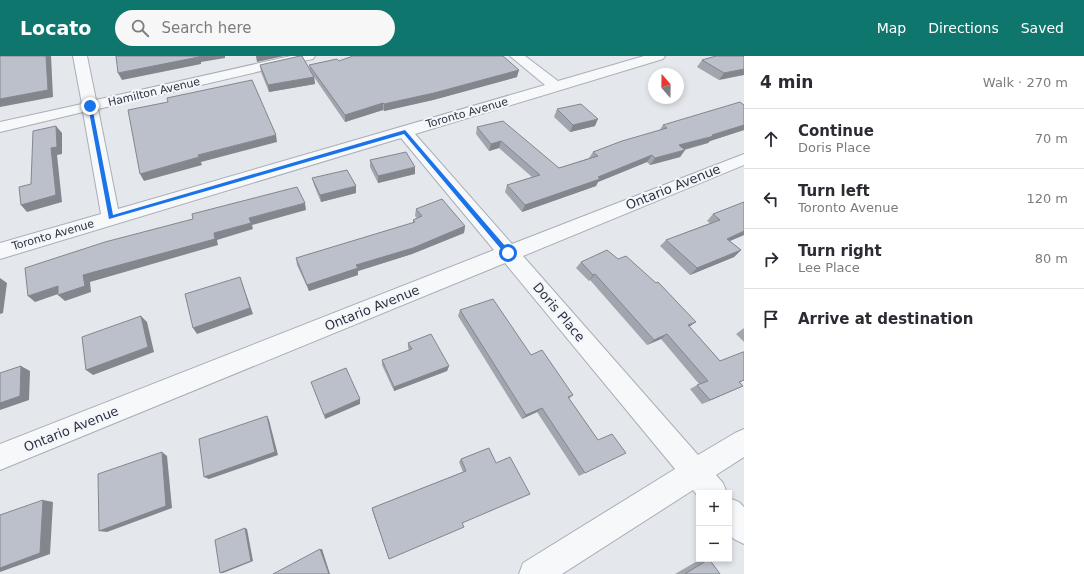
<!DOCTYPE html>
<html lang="en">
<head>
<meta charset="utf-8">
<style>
  :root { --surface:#fff; --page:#f7f7f7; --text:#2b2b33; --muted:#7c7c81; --line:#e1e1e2; --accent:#0f766e }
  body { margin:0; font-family:"DejaVu Sans",sans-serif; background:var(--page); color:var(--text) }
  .controls { position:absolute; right:12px; bottom:12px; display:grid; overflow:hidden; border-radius:0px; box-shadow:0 2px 6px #0003 }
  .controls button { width:36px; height:36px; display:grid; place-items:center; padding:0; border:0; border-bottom:1px solid var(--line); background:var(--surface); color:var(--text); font:20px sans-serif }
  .compass { position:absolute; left:648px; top:12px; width:36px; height:36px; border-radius:50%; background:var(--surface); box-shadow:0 2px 6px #0003; rotate:340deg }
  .stop { position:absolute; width:12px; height:12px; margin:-9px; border:3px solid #1a73e8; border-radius:50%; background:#fff }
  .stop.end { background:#1a73e8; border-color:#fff; box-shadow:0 1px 4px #0008 }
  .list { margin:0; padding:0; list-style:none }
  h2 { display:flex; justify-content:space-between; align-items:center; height:52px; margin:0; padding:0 16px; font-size:17px }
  h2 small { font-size:13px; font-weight:400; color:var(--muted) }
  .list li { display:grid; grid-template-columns:26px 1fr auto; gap:12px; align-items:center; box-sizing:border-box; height:60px; padding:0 16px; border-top:1px solid var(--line) }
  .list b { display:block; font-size:15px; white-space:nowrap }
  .list p { margin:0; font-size:13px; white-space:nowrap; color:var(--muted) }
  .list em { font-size:13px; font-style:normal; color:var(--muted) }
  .icon { flex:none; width:22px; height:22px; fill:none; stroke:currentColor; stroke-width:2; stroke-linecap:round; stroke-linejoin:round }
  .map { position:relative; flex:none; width:744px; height:518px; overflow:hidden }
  header { display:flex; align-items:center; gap:24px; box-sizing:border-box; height:56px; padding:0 20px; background:var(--accent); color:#fff }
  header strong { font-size:19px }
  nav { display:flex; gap:22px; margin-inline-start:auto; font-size:14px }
  .search { width:280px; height:36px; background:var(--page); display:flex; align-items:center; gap:10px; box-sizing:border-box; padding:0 14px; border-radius:22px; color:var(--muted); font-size:15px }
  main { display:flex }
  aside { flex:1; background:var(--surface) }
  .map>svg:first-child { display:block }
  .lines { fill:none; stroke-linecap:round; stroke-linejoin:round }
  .street-casing { stroke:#a9aeb7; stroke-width:2 }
  .street { fill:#f7f8fa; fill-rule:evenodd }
  .wall { fill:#a1a5ae }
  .shaded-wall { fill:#83868d }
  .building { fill:#bbc0ca; stroke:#83868d }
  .route { fill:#1a73e8 }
  .labels { text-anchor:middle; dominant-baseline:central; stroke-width:4; stroke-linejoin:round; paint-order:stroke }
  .far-street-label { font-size:11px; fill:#2b3445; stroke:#f4f6f9 }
  .street-label { font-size:13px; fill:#2b3445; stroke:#f4f6f9 }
</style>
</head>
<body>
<header>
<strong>Locato</strong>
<div class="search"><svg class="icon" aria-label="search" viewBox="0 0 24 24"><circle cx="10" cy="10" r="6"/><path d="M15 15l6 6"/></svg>Search here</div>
<nav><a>Map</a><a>Directions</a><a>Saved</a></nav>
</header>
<main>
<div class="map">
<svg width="744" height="518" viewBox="0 0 744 518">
  <rect width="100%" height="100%" fill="#e4e7ec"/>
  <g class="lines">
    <defs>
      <path id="street" d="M 73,0 L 87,0 L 96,44 L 291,0 L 315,0 L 313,3 L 308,4 L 98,53 L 118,153 L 545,29 L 510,0 L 525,0 L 558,25 L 644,0 L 665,0 L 663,3 L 415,78 L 512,188 L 744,98 L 744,109 L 523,200 L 698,399 L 735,377 L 744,373 L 744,401 L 716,419 L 723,427 L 727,437 L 699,437 L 699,442 L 693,434 L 562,518 L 519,518 L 523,507 L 675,413 L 505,207 L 0,414 L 0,388 L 494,194 L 401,82 L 0,203 L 0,187 L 101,158 L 83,56 L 0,76 L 0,66 L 82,48 Z
        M 729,442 L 739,446 L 744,451 L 744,488 L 734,483 L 729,478 Z"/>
    </defs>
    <use href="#street" class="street-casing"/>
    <use href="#street" class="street"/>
  </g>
  <path class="wall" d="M 744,0 L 719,24 L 697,11 L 702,4 Z
    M 339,5 L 517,21 L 433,44 L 384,55 L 383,54 L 345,66 L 314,21 L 315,28 L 269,36 L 261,16 L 260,9 L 310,14 L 309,9 Z
    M 744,49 L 744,74 L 710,85 L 708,87 L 685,94 L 680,101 L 650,109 L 647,106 L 598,126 L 596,130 L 522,156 L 505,136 L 507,129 L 532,121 L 499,92 L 489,95 L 476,78 L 477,71 L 559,112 L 589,102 L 593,96 L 659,75 L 663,69 Z
    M 557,53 L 595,70 L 570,76 L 554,61 Z
    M 370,104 L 415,118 L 378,127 L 370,111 Z
    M 312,122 L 356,137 L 321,146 L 314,129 Z
    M 744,146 L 744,179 L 730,185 L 741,194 L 734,201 L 690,219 L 660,190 L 666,184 L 710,167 L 707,165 L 713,158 Z
    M 416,153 L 465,170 L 464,177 L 412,198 L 358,215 L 358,219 L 309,235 L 297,209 L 296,202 L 413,167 L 413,164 L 417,162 L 415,160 Z
    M 581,206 L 690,271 L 720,305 L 744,296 L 744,324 L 740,326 L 743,330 L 702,348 L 690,333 L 699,328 L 661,283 L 647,289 L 590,224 L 589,225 L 576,212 Z
    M 460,254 L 531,299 L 573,339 L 569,343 L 598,384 L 585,417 L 579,420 L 537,356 L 522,363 L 458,260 Z
    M 744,272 L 744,286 L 736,278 Z
    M 408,287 L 449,310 L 447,315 L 394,335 L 382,309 L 382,304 L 409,294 L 408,292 Z
    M 489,392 L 462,468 L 389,503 L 372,454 L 372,452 L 463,416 L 459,406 L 461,403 Z
    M 709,503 L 720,518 L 675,518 L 699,504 Z"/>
  <path class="shaded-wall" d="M 46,0 L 51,0 L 53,41 L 0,51 L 0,43 Z
    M 199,0 L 225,0 L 225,2 L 201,6 L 201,8 L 122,24 L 118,17 Z
    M 256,0 L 284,0 L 257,6 Z
    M 744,13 L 744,19 L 719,24 L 724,17 Z
    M 519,14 L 517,21 L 433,44 L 384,55 L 384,48 Z
    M 314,21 L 315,28 L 269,36 L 268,29 Z
    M 383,47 L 383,54 L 345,66 L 345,59 Z
    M 598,63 L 595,70 L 570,76 L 573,69 Z
    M 744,69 L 744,74 L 710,85 L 708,87 L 674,96 L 679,89 Z
    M 56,70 L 62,77 L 62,98 L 57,99 L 62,146 L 27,156 L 21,149 L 51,92 Z
    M 276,79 L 277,86 L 201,106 L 198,99 Z
    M 501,85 L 499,92 L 489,95 L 491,88 Z
    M 685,94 L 680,101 L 650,109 L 655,102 Z
    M 652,99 L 647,106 L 598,126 L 596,130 L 522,156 L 525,149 L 598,121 Z
    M 199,101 L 202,109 L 144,125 L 140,118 Z
    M 415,111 L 415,118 L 378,127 L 378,120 Z
    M 356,130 L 356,137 L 321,146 L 320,139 Z
    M 305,147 L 306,154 L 252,169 L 253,173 L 217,184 L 218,189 L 90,226 L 91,236 L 65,245 L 58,239 L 83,219 L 214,177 L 249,162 Z
    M 465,170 L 464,177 L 412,198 L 358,215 L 358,219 L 309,235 L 307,229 L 356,209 Z
    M 744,175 L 744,179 L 720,189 L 727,183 Z
    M 741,194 L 734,201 L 690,219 L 697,212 Z
    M 595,218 L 590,224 L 589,225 L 593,219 Z
    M 240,221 L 242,227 L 253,258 L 197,278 L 193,272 Z
    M 0,222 L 7,227 L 3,257 L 0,258 Z
    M 58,230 L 64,236 L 35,246 L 28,240 Z
    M 141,260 L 147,266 L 154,296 L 93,319 L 86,314 Z
    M 696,266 L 689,271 L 688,269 Z
    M 667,278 L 661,283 L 647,289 L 654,284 Z
    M 21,310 L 30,315 L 29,344 L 0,354 L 0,347 Z
    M 449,310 L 447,315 L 394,335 L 394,331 Z
    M 743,330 L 734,334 L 702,348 L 710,344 Z
    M 360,343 L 360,348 L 325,363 L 324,359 Z
    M 542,352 L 537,356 L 522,363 L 526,359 Z
    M 267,360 L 269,364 L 278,399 L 209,423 L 204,421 Z
    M 162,396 L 167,400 L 172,452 L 107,476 L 99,475 Z
    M 43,444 L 53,446 L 50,498 L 0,516 L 0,512 Z
    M 245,472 L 247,473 L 253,505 L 223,517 L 220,517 Z
    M 320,493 L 322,493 L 330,518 L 329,518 Z"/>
  <path class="building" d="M 0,0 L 46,0 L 48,34 L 0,43 Z
    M 116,0 L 199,0 L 199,1 L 118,17 Z
    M 300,0 L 302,0 L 314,21 L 268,29 L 260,9 Z
    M 353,0 L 503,0 L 519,14 L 434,37 L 384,48 L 383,47 L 345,59 L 309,9 L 337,3 L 339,5 Z
    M 716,0 L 744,0 L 744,13 L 724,17 L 702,4 Z
    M 252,24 L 276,79 L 198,99 L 199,101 L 140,118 L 128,54 L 168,46 L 167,42 Z
    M 740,46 L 744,49 L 744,69 L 712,79 L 714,80 L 679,89 L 685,94 L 655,102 L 652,99 L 598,121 L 600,123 L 525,149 L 507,129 L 540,119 L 501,85 L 491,88 L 477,71 L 503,65 L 559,112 L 598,100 L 593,96 L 622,85 L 667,72 L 663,69 Z
    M 581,48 L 598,63 L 573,69 L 557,53 Z
    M 56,70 L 57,91 L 51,92 L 56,139 L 21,149 L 19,131 L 31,128 L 33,75 Z
    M 406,96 L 415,111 L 378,120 L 370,104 Z
    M 347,114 L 356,130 L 320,139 L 312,122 Z
    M 297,131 L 305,147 L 249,162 L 251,167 L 214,177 L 215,183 L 83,219 L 85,230 L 58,239 L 58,230 L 28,240 L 25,212 L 105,186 L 193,163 L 192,158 Z
    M 442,143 L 465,170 L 413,192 L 356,209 L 358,212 L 307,229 L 296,202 L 415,166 L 413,164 L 422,160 L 416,153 Z
    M 744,146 L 744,175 L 727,183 L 741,194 L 697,212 L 666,184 L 720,164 L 713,158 Z
    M 607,194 L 618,203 L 626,200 L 656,227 L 658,226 L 696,266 L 688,269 L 720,305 L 743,296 L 744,296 L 744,324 L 739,326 L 743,330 L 710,344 L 697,329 L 708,325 L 667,278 L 654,284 L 595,218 L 593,219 L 581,206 Z
    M 240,221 L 250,252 L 193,272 L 185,238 Z
    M 493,243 L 531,299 L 542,294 L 573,339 L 568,341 L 598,384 L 612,378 L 626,397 L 585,417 L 542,352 L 526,359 L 460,254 Z
    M 141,260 L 148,291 L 86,314 L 82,281 Z
    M 431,278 L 449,310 L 394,331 L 382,304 L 412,293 L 408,287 Z
    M 21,310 L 20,340 L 0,347 L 0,317 Z
    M 346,312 L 360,343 L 324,359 L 311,326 Z
    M 267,360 L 275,396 L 204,421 L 199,383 Z
    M 489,392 L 496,407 L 510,401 L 530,438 L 462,467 L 464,471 L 389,503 L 372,452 L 466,415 L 461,403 Z
    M 162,396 L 166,450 L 99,475 L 98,418 Z
    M 43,444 L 40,497 L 0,512 L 0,459 Z
    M 245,472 L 251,505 L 220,517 L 215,484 Z
    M 320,493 L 329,518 L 273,518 Z
    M 709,503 L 720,518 L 685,518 Z"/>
  <path class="route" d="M 88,50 L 92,50 L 113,159 L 405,74 L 511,197 L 511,199 L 506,199 L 404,78 L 109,163 Z"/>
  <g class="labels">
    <g class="far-street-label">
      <text transform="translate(154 36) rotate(-13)">Hamilton Avenue</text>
      <text transform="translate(467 57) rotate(-16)">Toronto Avenue</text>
      <text transform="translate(53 179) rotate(-16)">Toronto Avenue</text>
    </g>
    <g class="street-label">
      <text transform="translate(673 131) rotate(-22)">Ontario Avenue</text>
      <text transform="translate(372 252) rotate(-22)">Ontario Avenue</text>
      <text transform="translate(559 256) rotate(50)">Doris Place</text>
      <text transform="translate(71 373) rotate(-22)">Ontario Avenue</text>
    </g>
  </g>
</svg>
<div class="controls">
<button>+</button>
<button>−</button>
</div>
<svg class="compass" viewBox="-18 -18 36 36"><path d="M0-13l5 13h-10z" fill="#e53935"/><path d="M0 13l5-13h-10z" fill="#7c7c81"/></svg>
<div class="stop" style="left:508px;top:197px"></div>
<div class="stop end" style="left:90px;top:50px"></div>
</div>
<aside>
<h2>4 min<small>Walk · 270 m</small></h2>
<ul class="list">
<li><svg class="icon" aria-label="ahead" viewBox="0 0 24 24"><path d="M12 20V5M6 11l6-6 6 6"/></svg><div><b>Continue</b><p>Doris Place</p></div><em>70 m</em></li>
<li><svg class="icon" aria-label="left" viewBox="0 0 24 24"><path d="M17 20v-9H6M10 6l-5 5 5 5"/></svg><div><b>Turn left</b><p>Toronto Avenue</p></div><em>120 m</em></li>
<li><svg class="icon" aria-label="right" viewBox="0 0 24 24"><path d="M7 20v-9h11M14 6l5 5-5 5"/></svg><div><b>Turn right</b><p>Lee Place</p></div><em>80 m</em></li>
<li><svg class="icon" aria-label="arrive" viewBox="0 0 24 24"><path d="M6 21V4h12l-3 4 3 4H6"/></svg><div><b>Arrive at destination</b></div></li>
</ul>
</aside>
</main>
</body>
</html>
